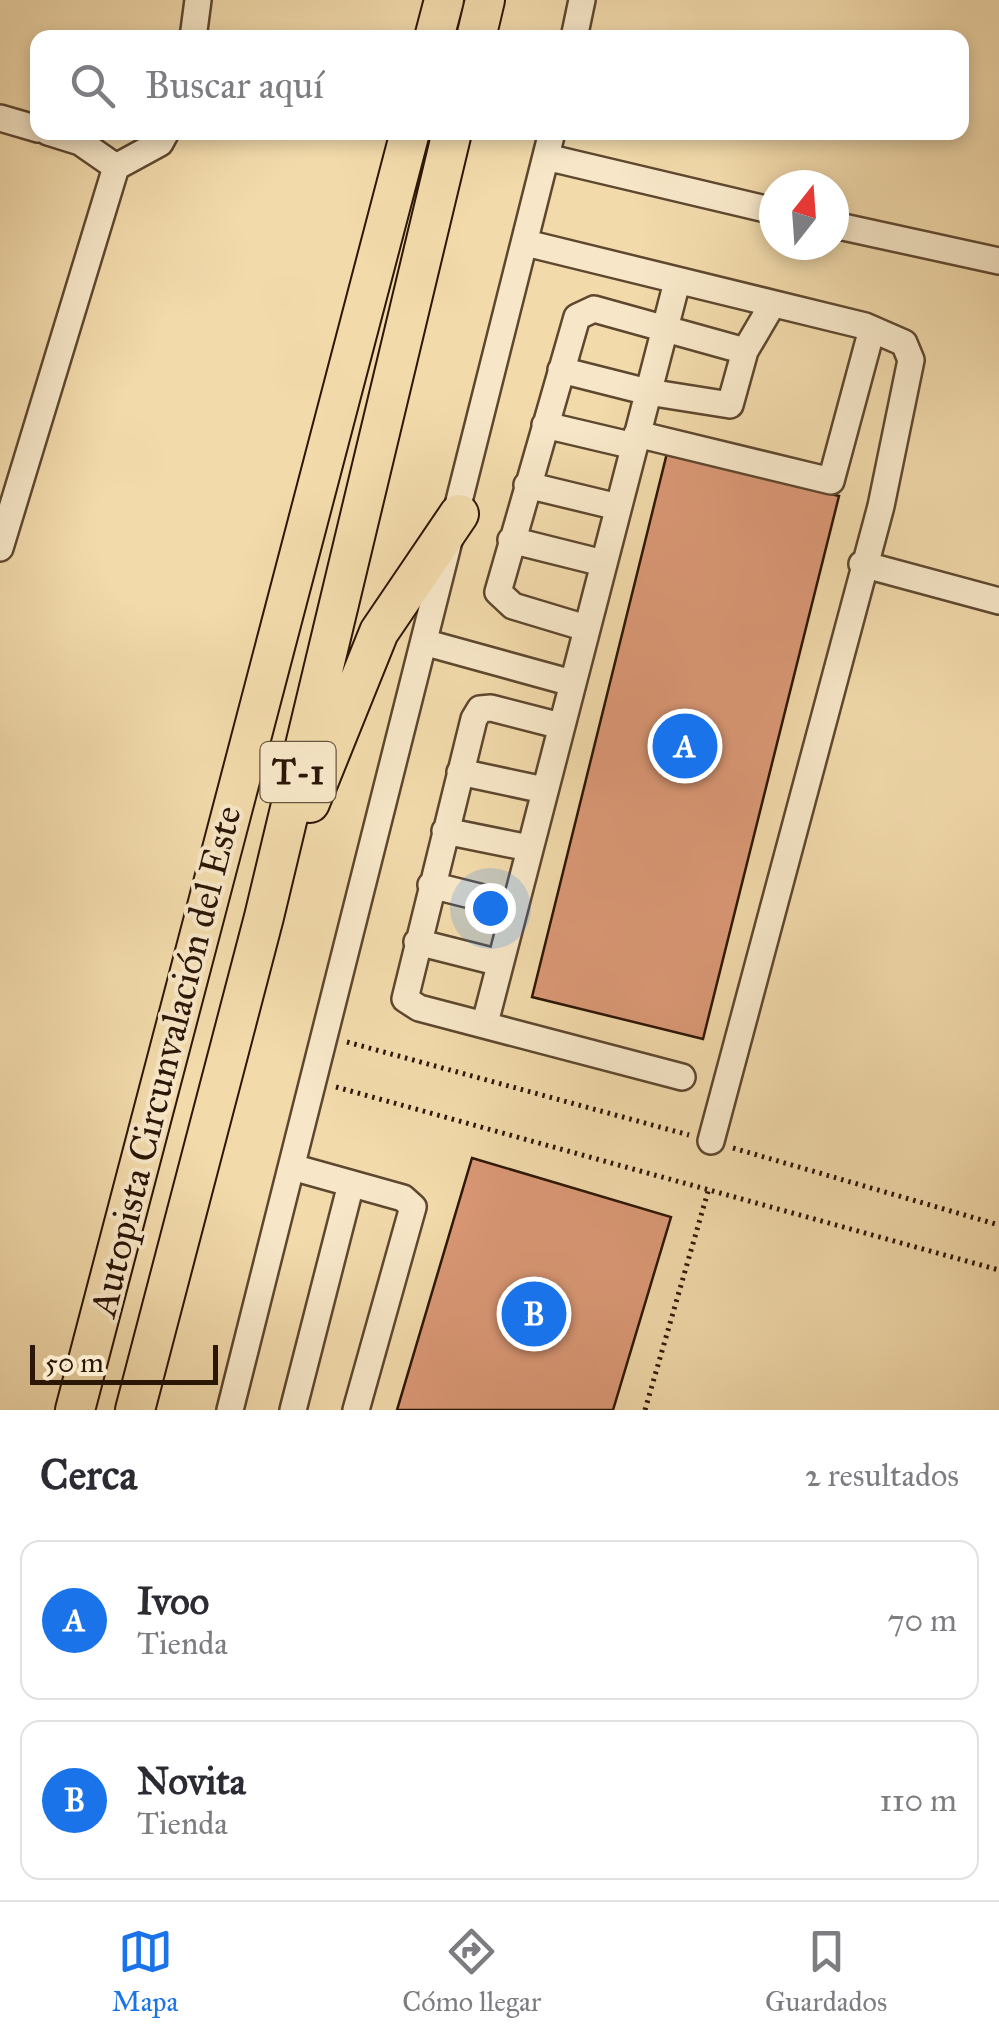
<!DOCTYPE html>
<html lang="es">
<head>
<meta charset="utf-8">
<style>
  :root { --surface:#fff; --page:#f2f2f3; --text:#2b2b33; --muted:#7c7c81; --line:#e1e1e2; --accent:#1a73e8 }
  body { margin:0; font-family:"IM FELL Great Primer",serif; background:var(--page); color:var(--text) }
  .compass { position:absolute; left:759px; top:170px; width:90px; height:90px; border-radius:50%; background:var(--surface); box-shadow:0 5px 15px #0003; rotate:17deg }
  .scale { position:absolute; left:30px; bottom:25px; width:188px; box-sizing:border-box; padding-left:10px; border:5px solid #2c1606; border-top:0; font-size:28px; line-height:35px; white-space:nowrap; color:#2c1606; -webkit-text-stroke:8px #f7e7c8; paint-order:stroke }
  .you { position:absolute; left:490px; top:908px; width:35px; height:35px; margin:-25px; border:8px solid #fff; border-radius:50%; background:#1a73e8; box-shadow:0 0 0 15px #1a73e833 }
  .badge { display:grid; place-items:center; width:65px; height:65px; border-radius:50%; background:var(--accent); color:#fff; font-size:32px; font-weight:700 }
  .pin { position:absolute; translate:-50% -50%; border:5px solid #fff; box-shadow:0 2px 10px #0006 }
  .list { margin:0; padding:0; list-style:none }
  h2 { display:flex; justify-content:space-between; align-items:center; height:130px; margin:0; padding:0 40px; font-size:42px }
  h2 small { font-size:32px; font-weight:400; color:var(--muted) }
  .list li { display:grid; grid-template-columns:65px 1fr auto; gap:30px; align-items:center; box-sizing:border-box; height:160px; margin:0 20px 20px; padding:0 20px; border:2px solid var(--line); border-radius:20px }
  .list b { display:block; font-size:38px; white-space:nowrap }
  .list p { margin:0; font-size:32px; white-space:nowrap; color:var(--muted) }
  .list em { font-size:32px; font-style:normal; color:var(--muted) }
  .icon { flex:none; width:55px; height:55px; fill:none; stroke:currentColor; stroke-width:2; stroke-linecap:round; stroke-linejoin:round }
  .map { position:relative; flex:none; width:999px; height:1410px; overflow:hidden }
  .search { position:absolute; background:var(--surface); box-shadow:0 5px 15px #0003; left:30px; right:30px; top:30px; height:110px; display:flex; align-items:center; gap:25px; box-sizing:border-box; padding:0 35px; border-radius:20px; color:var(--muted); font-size:38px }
  .sheet { height:490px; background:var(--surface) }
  nav { display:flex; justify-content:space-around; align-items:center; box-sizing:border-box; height:140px; border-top:2px solid var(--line); background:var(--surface); font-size:28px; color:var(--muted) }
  nav a { display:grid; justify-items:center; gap:5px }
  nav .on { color:var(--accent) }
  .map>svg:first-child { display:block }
  .building { fill:#db9876; stroke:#2c1606; stroke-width:2.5 }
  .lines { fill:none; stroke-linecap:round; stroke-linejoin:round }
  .minor-casing { stroke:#5e472f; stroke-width:30 }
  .highway-casing { stroke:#2c1606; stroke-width:42 }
  .path { stroke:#2c1606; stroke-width:5; stroke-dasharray:2.5 5; stroke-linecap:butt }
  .minor { stroke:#f7e7c8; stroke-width:25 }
  .highway { stroke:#f2daab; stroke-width:38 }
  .labels { text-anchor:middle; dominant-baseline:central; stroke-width:8; stroke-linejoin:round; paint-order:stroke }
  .shield { fill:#f7e7c8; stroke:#695540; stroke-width:2.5 }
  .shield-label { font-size:35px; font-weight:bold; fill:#2c1606 }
  .street-label { font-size:38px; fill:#2c1606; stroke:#f7e7c8 }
</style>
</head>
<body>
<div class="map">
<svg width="999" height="1410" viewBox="0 0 999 1410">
  <rect width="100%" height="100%" fill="#f2daab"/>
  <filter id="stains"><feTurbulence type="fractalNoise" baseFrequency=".002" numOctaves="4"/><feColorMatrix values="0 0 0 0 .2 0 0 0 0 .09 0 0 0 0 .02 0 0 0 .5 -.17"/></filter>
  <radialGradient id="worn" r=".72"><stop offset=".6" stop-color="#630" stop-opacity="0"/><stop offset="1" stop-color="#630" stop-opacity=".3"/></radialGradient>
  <path class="building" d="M 667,453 L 839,496 L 703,1039 L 532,997 Z
    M 472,1158 L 671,1217 L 613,1410 L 397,1410 Z"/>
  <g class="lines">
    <defs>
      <path id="minor" d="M 193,38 L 198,0
        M 574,38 L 582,0
        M 0,118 L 38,129
        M 546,157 L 774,211
        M 116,167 L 160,143 L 166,132
        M 834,225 L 999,261
        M 526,243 L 865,326 L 904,343 L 911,360 L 881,506 L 711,1141
        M 561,370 L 648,392 L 730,405 L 745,351
        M 545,425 L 634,446
        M 637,434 L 831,481 L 872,329
        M 527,485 L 618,507
        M 511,540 L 603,563
        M 0,548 L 116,167 L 80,142 L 48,132
        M 862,564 L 999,601
        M 586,628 L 513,606 L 498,592 L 577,317 L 594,309 L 745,351 L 772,305
        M 427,643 L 572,683
        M 561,726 L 491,708 L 480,709 L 474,719 L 405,999 L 419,1008 L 682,1077
        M 460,772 L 544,790
        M 445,831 L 529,848
        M 431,885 L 515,906
        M 417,942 L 500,963
        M 485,1023 L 677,282
        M 292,1167 L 403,1198 L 413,1207 L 356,1410
        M 230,1410 L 552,132
        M 293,1410 L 351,1184"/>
      <path id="highway" d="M 434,38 L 444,0
        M 476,38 L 485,0
        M 310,803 L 379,632 L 459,514
        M 75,1410 L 410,132
        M 135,1410 L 264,917 L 452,132"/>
    </defs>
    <use href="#minor" class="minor-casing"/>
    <use href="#highway" class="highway-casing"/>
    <path class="path" d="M 347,1042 L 689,1135
      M 336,1087 L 999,1270
      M 733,1148 L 999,1225
      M 645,1410 L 709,1188"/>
    <use href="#minor" class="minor"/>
    <use href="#highway" class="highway"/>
  </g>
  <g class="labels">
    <rect class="shield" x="260.5" y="742" width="75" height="60" rx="8"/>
    <g class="shield-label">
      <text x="298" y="772">T-1</text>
    </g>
    <g class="street-label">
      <text transform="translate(165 1061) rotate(-76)">Autopista Circunvalación del Este</text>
    </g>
  </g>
  <rect width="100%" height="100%" filter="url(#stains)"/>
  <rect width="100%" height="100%" fill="url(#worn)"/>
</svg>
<svg class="compass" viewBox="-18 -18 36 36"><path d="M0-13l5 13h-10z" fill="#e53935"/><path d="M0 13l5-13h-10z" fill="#7c7c81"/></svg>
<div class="scale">50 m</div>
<div class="you"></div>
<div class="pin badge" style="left:685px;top:746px">A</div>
<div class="pin badge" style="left:534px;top:1314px">B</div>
<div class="search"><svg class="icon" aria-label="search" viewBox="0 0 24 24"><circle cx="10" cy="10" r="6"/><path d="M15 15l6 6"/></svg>Buscar aquí</div>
</div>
<section class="sheet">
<h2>Cerca<small>2 resultados</small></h2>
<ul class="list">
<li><span class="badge">A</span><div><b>Ivoo</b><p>Tienda</p></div><em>70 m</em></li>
<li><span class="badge">B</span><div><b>Novita</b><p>Tienda</p></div><em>110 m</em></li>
</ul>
</section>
<nav>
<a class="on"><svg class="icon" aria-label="map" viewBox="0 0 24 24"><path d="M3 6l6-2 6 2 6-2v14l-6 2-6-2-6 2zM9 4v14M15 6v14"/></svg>Mapa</a>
<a><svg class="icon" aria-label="directions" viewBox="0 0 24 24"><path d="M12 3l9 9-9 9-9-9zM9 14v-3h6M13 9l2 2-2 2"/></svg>Cómo llegar</a>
<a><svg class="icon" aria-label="saved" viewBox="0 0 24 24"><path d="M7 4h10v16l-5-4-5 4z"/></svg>Guardados</a>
</nav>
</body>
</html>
